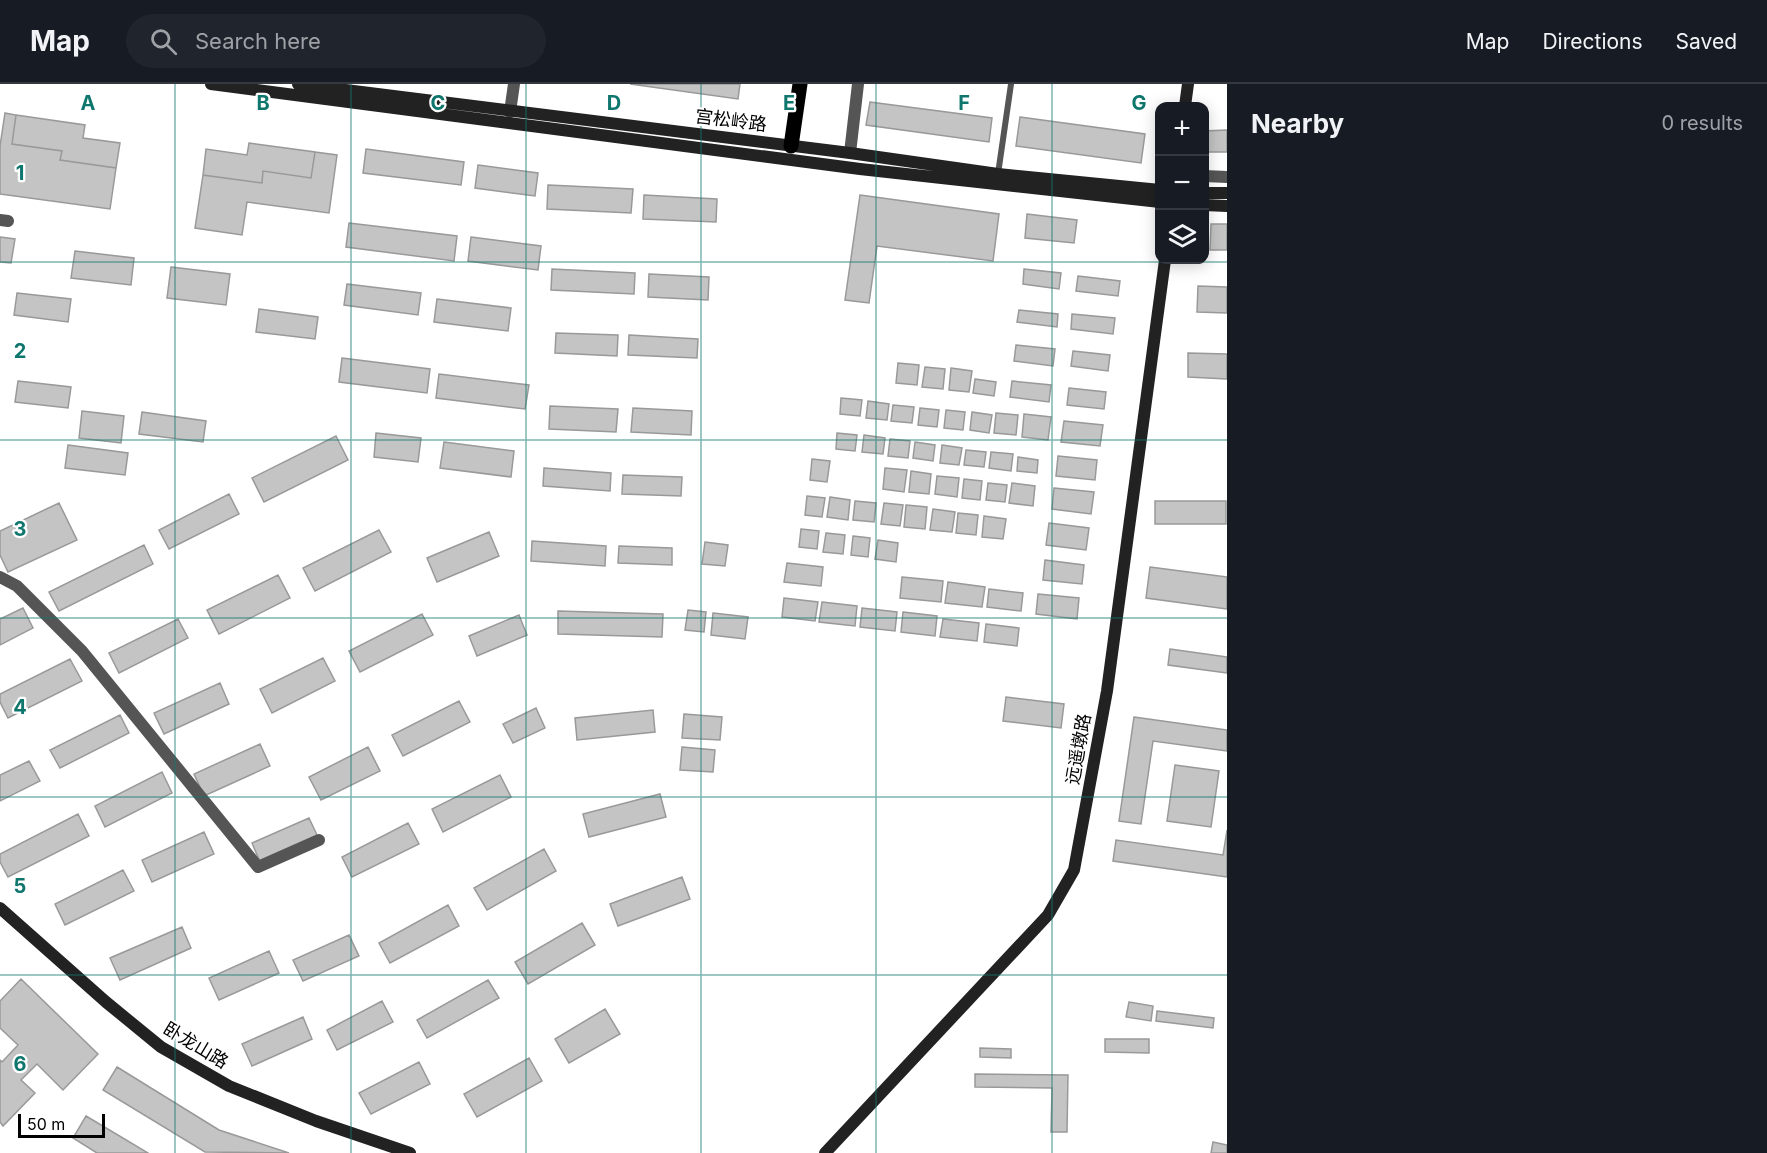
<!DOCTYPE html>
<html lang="en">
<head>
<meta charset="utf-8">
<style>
  :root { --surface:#171b24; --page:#20242c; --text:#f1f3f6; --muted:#9ea1a6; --line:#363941 }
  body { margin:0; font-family:Inter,"Noto Sans SC",sans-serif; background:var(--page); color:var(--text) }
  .controls { position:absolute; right:18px; top:18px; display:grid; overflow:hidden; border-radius:12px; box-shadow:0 3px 15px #0003 }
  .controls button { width:54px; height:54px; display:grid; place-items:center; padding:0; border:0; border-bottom:2px solid var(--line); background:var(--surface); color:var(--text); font:30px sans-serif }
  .scale { position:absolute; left:18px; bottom:15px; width:87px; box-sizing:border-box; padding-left:6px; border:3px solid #000; border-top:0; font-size:16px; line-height:21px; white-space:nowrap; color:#000; -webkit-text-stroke:4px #fff; paint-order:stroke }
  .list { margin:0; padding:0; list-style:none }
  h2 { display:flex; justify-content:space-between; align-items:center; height:78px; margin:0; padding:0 24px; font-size:26px }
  h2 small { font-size:20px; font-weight:400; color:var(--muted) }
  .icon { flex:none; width:33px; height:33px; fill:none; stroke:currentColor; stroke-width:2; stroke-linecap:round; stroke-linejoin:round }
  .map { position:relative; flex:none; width:1227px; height:1069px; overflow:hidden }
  header { display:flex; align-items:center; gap:36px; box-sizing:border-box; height:84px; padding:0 30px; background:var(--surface); border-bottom:2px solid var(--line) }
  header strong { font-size:28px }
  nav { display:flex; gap:33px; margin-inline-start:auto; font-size:21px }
  .search { width:420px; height:54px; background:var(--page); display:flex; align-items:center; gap:15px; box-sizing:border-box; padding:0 21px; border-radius:33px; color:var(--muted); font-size:22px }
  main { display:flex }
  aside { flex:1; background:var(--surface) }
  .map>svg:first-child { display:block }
  .building { fill:#c4c4c4; stroke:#999; stroke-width:1.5 }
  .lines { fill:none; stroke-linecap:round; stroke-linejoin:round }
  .lane { stroke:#555; stroke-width:6 }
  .street { stroke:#555; stroke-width:12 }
  .secondary { stroke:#222; stroke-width:12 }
  .primary { stroke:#000; stroke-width:15 }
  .grid { fill:none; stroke:#0f766e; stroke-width:1.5; stroke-opacity:0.55 }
  .labels { text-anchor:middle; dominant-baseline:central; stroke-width:4.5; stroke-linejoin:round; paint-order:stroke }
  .street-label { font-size:18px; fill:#000; stroke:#fff }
  .grid-label { font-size:20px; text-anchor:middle; font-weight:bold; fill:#0f766e; stroke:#fff; stroke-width:4.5; stroke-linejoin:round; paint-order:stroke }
</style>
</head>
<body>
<header>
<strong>Map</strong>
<div class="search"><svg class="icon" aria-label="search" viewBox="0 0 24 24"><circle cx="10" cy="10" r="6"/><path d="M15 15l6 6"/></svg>Search here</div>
<nav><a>Map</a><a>Directions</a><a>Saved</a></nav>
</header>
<main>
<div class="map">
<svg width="1227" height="1069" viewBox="0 0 1227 1069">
  <rect width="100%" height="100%" fill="#fff"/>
  <path class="building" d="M 630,0 L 740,0 L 738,15 Z
    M 870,18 L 992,34 L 989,58 L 866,41 Z
    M 5,29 L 16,31 L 12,60 L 62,67 L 60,76 L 116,84 L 110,125 L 0,110 L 0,62 Z
    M 16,31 L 85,41 L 83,54 L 120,59 L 116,84 L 60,76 L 62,67 L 12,60 Z
    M 1020,33 L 1145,50 L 1141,79 L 1016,62 Z
    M 1227,46 L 1227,68 L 1204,68 L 1204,47 Z
    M 249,59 L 315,68 L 311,94 L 263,87 L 262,99 L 203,91 L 206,65 L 247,71 Z
    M 366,65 L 464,78 L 461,101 L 363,89 Z
    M 315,68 L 337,71 L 329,129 L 247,118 L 242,151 L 195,144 L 203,91 L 262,99 L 263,87 L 311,94 Z
    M 478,81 L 538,89 L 535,112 L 475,104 Z
    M 548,101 L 633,105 L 631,129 L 547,125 Z
    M 644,111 L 717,115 L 716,138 L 643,135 Z
    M 860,111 L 999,130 L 993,177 L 877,162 L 869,219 L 845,216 Z
    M 1027,130 L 1077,136 L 1074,159 L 1025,154 Z
    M 349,139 L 457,152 L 454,177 L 346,163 Z
    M 1211,140 L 1227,140 L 1227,166 L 1210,166 Z
    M 0,153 L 15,155 L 11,179 L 0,178 Z
    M 471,153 L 541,162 L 538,186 L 468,177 Z
    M 75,167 L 134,174 L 131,201 L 71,194 Z
    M 171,183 L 230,190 L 226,221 L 167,214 Z
    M 552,185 L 635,189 L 634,210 L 551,206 Z
    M 1024,185 L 1061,189 L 1059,205 L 1023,200 Z
    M 649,190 L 709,193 L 708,216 L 648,213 Z
    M 1078,192 L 1120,197 L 1118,212 L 1076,207 Z
    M 347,200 L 421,209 L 418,231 L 344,221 Z
    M 1198,202 L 1227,203 L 1227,229 L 1197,228 Z
    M 17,209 L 71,215 L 68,238 L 14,231 Z
    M 437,215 L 511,224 L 508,247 L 434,238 Z
    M 259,225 L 318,233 L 315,255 L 256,248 Z
    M 1019,226 L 1058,230 L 1057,243 L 1017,238 Z
    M 1072,230 L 1115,234 L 1113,250 L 1071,245 Z
    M 556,249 L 618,251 L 617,272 L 555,269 Z
    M 629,251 L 698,255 L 697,274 L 628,271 Z
    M 1016,261 L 1055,265 L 1053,282 L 1014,277 Z
    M 1073,267 L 1110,271 L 1108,287 L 1071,282 Z
    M 1188,269 L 1227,270 L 1227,295 L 1188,293 Z
    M 342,274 L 430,285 L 427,309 L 339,298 Z
    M 898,279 L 919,281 L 917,301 L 896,299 Z
    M 925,283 L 945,285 L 943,305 L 922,303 Z
    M 951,284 L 972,287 L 969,308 L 949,306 Z
    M 439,290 L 529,301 L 525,325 L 436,314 Z
    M 975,295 L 996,298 L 994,312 L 973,309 Z
    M 18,297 L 71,303 L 68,324 L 15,318 Z
    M 1012,297 L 1051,301 L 1049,318 L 1010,313 Z
    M 1069,304 L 1106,308 L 1104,325 L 1067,321 Z
    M 841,314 L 862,316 L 860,332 L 840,330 Z
    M 868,317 L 889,320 L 887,336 L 866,334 Z
    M 893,321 L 914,323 L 912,339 L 891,337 Z
    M 550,322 L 618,325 L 616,348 L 549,345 Z
    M 633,324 L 692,327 L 691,351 L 631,348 Z
    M 920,324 L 939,326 L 937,343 L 918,341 Z
    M 946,326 L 965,328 L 963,346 L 944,344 Z
    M 82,327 L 124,332 L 121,359 L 79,354 Z
    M 142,328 L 206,337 L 203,358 L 139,350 Z
    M 972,328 L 992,331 L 989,349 L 970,346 Z
    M 996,329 L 1018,331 L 1016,351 L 994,349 Z
    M 1024,330 L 1051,333 L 1048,356 L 1022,353 Z
    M 1064,337 L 1103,341 L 1100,362 L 1061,358 Z
    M 376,349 L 421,354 L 418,378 L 374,373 Z
    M 837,349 L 857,351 L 855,367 L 836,365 Z
    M 864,351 L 885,354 L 883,370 L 862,368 Z
    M 336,352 L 348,376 L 264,418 L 252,394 Z
    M 890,355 L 910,357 L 908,374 L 888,372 Z
    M 444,358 L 514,367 L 511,393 L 440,384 Z
    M 915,358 L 935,361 L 933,377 L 913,374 Z
    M 68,361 L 128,369 L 125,391 L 65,384 Z
    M 942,361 L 962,364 L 959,381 L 940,379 Z
    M 966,366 L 986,368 L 984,383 L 964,381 Z
    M 991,368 L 1013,370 L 1011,387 L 989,384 Z
    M 1058,372 L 1097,376 L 1095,396 L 1056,392 Z
    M 1018,373 L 1038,376 L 1037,389 L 1017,387 Z
    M 812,375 L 830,377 L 827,398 L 810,396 Z
    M 544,384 L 611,389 L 610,407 L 543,402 Z
    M 885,384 L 907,386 L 904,408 L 883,405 Z
    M 911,387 L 931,390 L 929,410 L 909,408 Z
    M 623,391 L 682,393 L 681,412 L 622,410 Z
    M 937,392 L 959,394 L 957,413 L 935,410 Z
    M 964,395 L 982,397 L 980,416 L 962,414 Z
    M 988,399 L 1007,401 L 1005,418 L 986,416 Z
    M 1012,399 L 1035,402 L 1033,422 L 1009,419 Z
    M 1054,404 L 1094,408 L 1091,430 L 1052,425 Z
    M 229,410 L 239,430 L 169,465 L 159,446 Z
    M 807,412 L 825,414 L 822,433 L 805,431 Z
    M 830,413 L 850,416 L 848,436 L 827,433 Z
    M 855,417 L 876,419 L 874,438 L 853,436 Z
    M 1155,417 L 1226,417 L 1226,440 L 1155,440 Z
    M 59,419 L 77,456 L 8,488 L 0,471 L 0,447 Z
    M 884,419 L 903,421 L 900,442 L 881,440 Z
    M 906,421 L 927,423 L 925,445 L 904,443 Z
    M 933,425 L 955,428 L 952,448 L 930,446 Z
    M 958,429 L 978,431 L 976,451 L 956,449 Z
    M 984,432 L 1006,435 L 1003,455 L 982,453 Z
    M 1049,439 L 1089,444 L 1086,466 L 1046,461 Z
    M 801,445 L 819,447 L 817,465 L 799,463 Z
    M 379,446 L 391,468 L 315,507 L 303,484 Z
    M 489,448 L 499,472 L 437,498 L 427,474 Z
    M 826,449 L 845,451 L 843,470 L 823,468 Z
    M 853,452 L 870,454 L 868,473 L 851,471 Z
    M 878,456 L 898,459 L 896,478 L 875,475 Z
    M 532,457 L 606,462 L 605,482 L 531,477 Z
    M 705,458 L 728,461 L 725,482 L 702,480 Z
    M 144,461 L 153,480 L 59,527 L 49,508 Z
    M 619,462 L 672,464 L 672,481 L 618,479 Z
    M 1045,476 L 1084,481 L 1082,500 L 1043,496 Z
    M 787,479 L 823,483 L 821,502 L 784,498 Z
    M 1150,483 L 1227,493 L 1227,525 L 1146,514 Z
    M 278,491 L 290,514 L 219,550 L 207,526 Z
    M 902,493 L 943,497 L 941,518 L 900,514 Z
    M 948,498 L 985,503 L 982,523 L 945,519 Z
    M 989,505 L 1023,509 L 1021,527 L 987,523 Z
    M 1038,510 L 1079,514 L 1077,535 L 1036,530 Z
    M 784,514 L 818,518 L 815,537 L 782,533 Z
    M 822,518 L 857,522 L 855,542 L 819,538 Z
    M 23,524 L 33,544 L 0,561 L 0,535 Z
    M 862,524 L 897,528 L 895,547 L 860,543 Z
    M 688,526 L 706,528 L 704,548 L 685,546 Z
    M 558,527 L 663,530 L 662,553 L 558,550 Z
    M 903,528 L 937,532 L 935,552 L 901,548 Z
    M 713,529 L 748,533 L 745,555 L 711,551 Z
    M 422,530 L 433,551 L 360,588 L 349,567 Z
    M 519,531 L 527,551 L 477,572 L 469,552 Z
    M 178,535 L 188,554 L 119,589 L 109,569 Z
    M 943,535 L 979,539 L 977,557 L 940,553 Z
    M 986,540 L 1019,544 L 1017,562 L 984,558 Z
    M 1170,565 L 1227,573 L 1227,589 L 1168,581 Z
    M 323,574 L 335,597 L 272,629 L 260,605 Z
    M 70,575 L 82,597 L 8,634 L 0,618 L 0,610 Z
    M 220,599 L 229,620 L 164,650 L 154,629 Z
    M 1006,613 L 1064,620 L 1061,644 L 1003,637 Z
    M 459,617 L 470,638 L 403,672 L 392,651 Z
    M 536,624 L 545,644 L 513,659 L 503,640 Z
    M 653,626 L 655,648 L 577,656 L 575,634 Z
    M 684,630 L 722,633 L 720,656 L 682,654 Z
    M 120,631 L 129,649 L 60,684 L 50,666 Z
    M 1134,633 L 1227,646 L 1227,667 L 1153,657 L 1141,740 L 1119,737 Z
    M 260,660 L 270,682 L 204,712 L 194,690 Z
    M 368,663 L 380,687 L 321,716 L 309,693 Z
    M 682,663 L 715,666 L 713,688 L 680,686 Z
    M 29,677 L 40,697 L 0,717 L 0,691 Z
    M 1175,681 L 1219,687 L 1211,743 L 1167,737 Z
    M 162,688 L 172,709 L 105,743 L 95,722 Z
    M 500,691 L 511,713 L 443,748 L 432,725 Z
    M 660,710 L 666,733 L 589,753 L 583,730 Z
    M 78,730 L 89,752 L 8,793 L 0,778 L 0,770 Z
    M 309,734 L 318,753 L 260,778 L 252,759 Z
    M 408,739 L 419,760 L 352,793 L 342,773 Z
    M 1227,746 L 1227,793 L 1113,777 L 1116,756 L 1223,771 Z
    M 204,748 L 214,770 L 152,798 L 142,776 Z
    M 544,765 L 556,787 L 487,826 L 474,804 Z
    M 123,786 L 134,807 L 65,841 L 55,820 Z
    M 682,793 L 690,815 L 618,842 L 610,820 Z
    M 448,821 L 459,842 L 390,879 L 379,859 Z
    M 582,839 L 595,861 L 528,900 L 515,878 Z
    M 182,843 L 191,864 L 120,896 L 110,874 Z
    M 349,851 L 359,872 L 303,897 L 293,876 Z
    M 269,867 L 279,889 L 219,916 L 209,894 Z
    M 21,895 L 98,970 L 63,1006 L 37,980 L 21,996 L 35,1009 L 3,1042 L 0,1038 L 0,976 L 2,978 L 18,961 L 0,944 L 0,917 Z
    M 488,896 L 499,914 L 427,954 L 417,936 Z
    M 382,917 L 393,938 L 337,966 L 327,946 Z
    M 1129,918 L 1153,922 L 1151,937 L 1126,933 Z
    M 605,925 L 620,950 L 569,979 L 555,955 Z
    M 1157,927 L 1214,934 L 1213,944 L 1156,937 Z
    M 303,933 L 312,955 L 252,982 L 242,960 Z
    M 1105,955 L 1149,955 L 1149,969 L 1105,968 Z
    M 980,964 L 1011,965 L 1011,974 L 980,973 Z
    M 529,974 L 542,997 L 477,1033 L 464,1010 Z
    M 419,978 L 430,1000 L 371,1030 L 359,1009 Z
    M 117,983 L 219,1046 L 289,1069 L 205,1068 L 103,1006 Z
    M 975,990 L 1068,991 L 1067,1048 L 1051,1048 L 1052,1004 L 975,1003 Z
    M 86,1032 L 148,1069 L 97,1069 L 73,1054 Z
    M 1213,1058 L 1227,1061 L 1227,1069 L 1211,1069 Z"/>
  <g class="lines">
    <path class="lane" d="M 998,90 L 1011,0"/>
    <path class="street" d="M 510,28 L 514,0
      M 850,69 L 858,0
      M 1204,92 L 1227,93
      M 0,136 L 8,137
      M 0,493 L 17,502 L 82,567 L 258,783 L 319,756"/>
    <path class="secondary" d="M 211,0 L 860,85 L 1160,118
      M 298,0 L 850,69 L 998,90 L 1160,106
      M 1185,22 L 1188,0
      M 1204,109 L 1227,109
      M 1204,121 L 1227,122
      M 0,824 L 106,918 L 161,963 L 229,1002 L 316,1037 L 410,1069
      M 825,1069 L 1048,831 L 1074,786 L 1107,607 L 1165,176"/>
    <path class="primary" d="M 791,62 L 800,0"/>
  </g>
  <path class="grid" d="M 175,0 L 175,1069M 351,0 L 351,1069M 526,0 L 526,1069M 701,0 L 701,1069M 876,0 L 876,1069M 1052,0 L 1052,1069M 0,178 L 1227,178M 0,356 L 1227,356M 0,534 L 1227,534M 0,713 L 1227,713M 0,891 L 1227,891"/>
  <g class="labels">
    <g class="street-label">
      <text transform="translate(731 36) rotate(7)">宫松岭路</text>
      <text transform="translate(1078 665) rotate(-80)">远遥墩路</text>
      <text transform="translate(196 961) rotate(31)">卧龙山路</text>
    </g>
  </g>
  <g class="grid-label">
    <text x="88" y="26">A</text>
    <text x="263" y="26">B</text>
    <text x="438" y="26">C</text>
    <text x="614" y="26">D</text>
    <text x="789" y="26">E</text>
    <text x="964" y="26">F</text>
    <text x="1139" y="26">G</text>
    <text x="20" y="96">1</text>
    <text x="20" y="274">2</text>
    <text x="20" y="452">3</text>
    <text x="20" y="630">4</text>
    <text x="20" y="809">5</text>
    <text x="20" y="987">6</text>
  </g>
</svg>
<div class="controls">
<button>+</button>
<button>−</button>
<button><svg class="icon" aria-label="layers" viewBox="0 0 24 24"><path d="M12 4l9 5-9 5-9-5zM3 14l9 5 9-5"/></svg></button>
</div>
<div class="scale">50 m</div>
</div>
<aside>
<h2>Nearby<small>0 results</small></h2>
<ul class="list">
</ul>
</aside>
</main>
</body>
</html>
